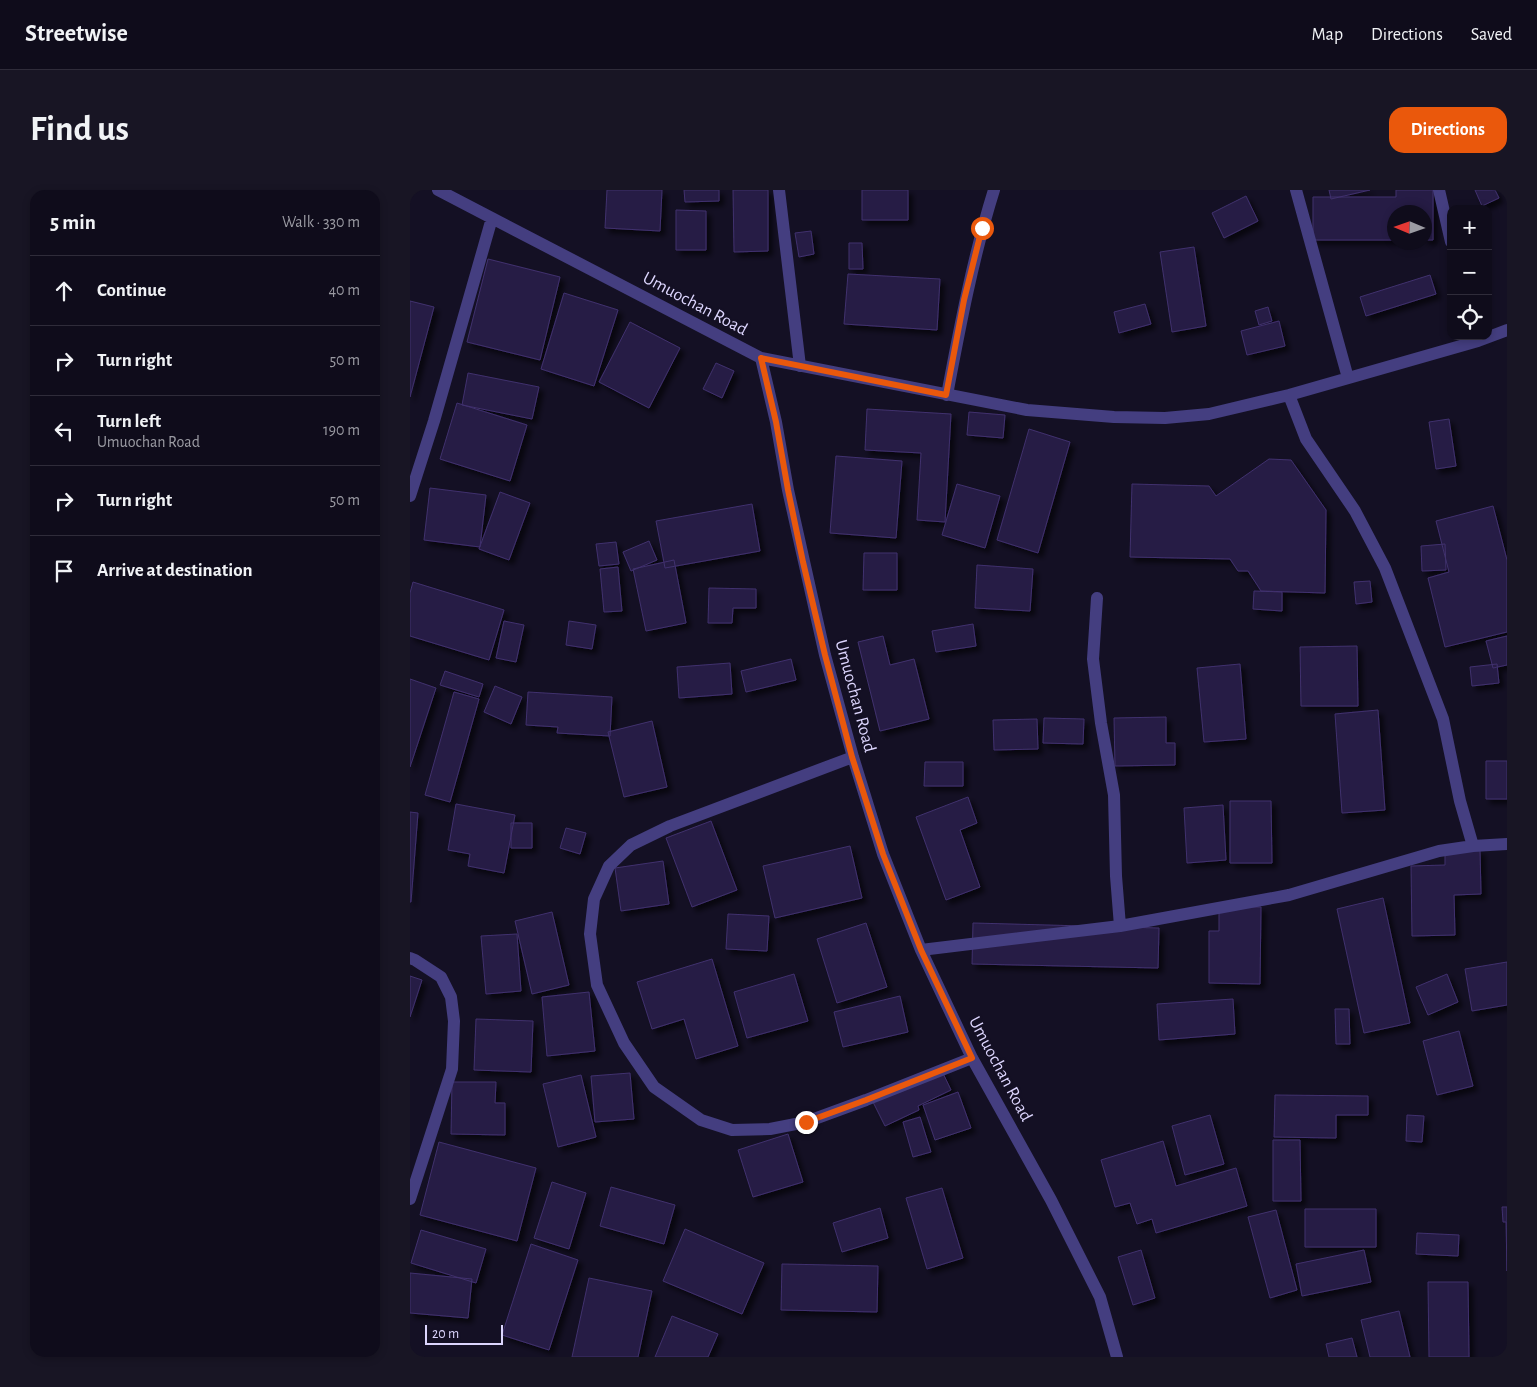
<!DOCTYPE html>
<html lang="en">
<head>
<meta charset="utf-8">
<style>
  :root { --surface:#0f0c1b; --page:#181524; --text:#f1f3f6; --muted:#9b9ba3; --line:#2f2c3a; --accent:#ea580c }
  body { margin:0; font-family:"Alegreya Sans",sans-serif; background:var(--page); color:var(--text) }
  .controls { position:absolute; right:15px; top:15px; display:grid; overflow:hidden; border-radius:10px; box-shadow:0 2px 8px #0003 }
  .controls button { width:45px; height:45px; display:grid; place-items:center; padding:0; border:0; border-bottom:1px solid var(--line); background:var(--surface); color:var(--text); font:25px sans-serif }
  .compass { position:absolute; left:977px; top:15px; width:45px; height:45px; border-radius:50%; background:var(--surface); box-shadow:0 2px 8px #0003; rotate:272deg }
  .scale { position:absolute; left:15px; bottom:12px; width:78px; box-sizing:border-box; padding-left:5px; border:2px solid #dcd5fd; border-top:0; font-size:14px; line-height:18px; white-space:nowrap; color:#dcd5fd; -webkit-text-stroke:4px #141024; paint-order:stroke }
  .stop { position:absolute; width:15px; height:15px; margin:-11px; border:4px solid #ea580c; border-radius:50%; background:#fff }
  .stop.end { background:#ea580c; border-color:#fff; box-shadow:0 1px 5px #0008 }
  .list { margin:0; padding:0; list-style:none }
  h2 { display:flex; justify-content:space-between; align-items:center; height:65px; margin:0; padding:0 20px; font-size:21px }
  h2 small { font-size:16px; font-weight:400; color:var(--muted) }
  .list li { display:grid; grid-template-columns:32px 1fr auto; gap:15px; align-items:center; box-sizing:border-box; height:70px; padding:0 20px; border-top:1px solid var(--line) }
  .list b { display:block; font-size:19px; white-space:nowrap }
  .list p { margin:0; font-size:16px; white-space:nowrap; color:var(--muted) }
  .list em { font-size:16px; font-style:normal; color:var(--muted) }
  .icon { flex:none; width:28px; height:28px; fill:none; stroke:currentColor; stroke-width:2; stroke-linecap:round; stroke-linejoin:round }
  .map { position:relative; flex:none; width:1097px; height:1167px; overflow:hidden; border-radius:15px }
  header { display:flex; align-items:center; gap:30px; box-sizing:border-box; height:70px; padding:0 25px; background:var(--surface); border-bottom:1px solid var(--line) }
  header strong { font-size:24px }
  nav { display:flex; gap:28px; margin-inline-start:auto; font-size:18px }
  .intro { display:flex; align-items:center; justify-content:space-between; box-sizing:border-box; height:120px; padding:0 30px }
  h1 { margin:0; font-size:35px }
  .button { padding:12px 22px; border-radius:15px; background:var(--accent); color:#fff; font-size:18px; font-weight:700 }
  main { display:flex; gap:30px; padding:0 30px }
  aside { flex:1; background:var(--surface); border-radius:15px; box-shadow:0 2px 8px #0003 }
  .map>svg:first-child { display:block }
  .building { fill:#271d44; stroke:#40316e; filter:url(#shadow) }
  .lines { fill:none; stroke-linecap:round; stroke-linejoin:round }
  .minor { stroke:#443e80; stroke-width:12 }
  .route { stroke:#ea580c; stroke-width:6 }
  .labels { text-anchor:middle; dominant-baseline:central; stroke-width:4.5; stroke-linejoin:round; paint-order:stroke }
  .street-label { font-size:18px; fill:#dcd5fd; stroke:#141024 }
</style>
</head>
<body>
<header>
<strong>Streetwise</strong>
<nav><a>Map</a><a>Directions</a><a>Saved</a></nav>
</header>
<div class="intro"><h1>Find us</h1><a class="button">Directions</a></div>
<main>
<aside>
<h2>5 min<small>Walk · 330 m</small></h2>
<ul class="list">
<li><svg class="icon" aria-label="ahead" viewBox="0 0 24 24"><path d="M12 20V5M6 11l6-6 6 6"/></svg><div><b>Continue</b></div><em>40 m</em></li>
<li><svg class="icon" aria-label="right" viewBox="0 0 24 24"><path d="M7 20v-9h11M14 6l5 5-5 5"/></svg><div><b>Turn right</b></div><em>50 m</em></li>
<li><svg class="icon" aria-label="left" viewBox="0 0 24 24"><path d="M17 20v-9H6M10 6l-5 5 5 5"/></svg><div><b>Turn left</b><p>Umuochan Road</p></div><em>190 m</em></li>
<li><svg class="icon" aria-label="right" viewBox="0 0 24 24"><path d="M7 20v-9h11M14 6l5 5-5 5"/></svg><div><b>Turn right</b></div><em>50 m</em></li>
<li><svg class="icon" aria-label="arrive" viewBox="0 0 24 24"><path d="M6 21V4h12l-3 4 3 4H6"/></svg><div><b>Arrive at destination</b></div></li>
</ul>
</aside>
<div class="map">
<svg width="1097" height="1167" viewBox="0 0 1097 1167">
  <defs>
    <filter id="shadow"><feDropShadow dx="4.5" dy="4.5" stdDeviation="2.5" flood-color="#0009"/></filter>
  </defs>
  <rect width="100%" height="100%" fill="#141024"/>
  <path class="building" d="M 197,0 L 252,0 L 250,41 L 195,38 Z
    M 274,0 L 309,0 L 309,11 L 275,12 Z
    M 323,0 L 358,0 L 358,61 L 324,62 Z
    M 452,0 L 498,0 L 498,30 L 452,30 Z
    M 919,0 L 960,0 L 921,9 Z
    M 986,0 L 1023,0 L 1023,50 L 1014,50 L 1014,22 L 984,22 L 984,50 L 903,50 L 903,7 L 986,7 Z
    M 1065,0 L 1085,0 L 1089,8 L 1072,16 Z
    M 836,6 L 848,31 L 814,48 L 802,23 Z
    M 266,20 L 296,21 L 296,60 L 266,60 Z
    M 401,41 L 404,64 L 389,67 L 385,43 Z
    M 439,53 L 452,53 L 453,79 L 439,79 Z
    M 784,57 L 796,136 L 762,142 L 750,62 Z
    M 78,69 L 150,87 L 130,170 L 57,152 Z
    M 438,84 L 530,89 L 527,140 L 434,134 Z
    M 1020,85 L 1026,104 L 956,126 L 950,107 Z
    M 154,103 L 208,120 L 184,196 L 131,179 Z
    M 0,111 L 24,117 L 0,207 Z
    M 735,114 L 741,134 L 709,143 L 704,122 Z
    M 858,117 L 862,131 L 849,135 L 845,121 Z
    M 869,131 L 875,156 L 837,165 L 831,141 Z
    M 220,132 L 270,158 L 239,218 L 189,192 Z
    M 306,173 L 324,181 L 312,208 L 293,199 Z
    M 58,183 L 129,197 L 122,229 L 52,215 Z
    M 47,213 L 117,235 L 100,291 L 30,269 Z
    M 457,219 L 541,224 L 535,332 L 507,330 L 511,263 L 455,260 Z
    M 559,222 L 595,225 L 593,248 L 557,245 Z
    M 1039,229 L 1046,276 L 1026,279 L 1019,232 Z
    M 619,239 L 660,252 L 628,363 L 587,350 Z
    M 426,266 L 492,271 L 486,348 L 420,343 Z
    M 859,269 L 881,270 L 916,320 L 915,403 L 851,401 L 838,381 L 828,381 L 820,369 L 720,367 L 722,294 L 799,296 L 806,306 Z
    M 547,294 L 590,306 L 575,358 L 532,345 Z
    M 20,298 L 76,305 L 70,357 L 14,350 Z
    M 90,302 L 120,313 L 99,370 L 69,359 Z
    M 342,314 L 350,361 L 255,378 L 246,331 Z
    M 1083,316 L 1097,370 L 1097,442 L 1035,457 L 1018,388 L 1039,382 L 1026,331 Z
    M 239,351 L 247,370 L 221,381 L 213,362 Z
    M 206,352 L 209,374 L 189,376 L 186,354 Z
    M 1035,354 L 1036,380 L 1012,381 L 1011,356 Z
    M 454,363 L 487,363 L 487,400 L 453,400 Z
    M 264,370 L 276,433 L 236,441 L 223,379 Z
    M 567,375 L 623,379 L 620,421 L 565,418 Z
    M 208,377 L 212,421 L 194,422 L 190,379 Z
    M 960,391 L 962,412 L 946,414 L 944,392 Z
    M 3,392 L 94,420 L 79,470 L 0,446 L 0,403 Z
    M 299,398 L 346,399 L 346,418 L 323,418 L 322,433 L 298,433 Z
    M 844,401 L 872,402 L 872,421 L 843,419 Z
    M 94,431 L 114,435 L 106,472 L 86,468 Z
    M 159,431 L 186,435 L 182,459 L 156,455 Z
    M 563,434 L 566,456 L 526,462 L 522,441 Z
    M 473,446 L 480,475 L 504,469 L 519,529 L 470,541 L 448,452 Z
    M 1097,446 L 1097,475 L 1083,478 L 1076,451 Z
    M 947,456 L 948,516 L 891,516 L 890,457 Z
    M 381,469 L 386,490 L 336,502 L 331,481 Z
    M 320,473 L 322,504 L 269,508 L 267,477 Z
    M 830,474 L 836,549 L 794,552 L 787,478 Z
    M 1087,474 L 1089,493 L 1062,496 L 1060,477 Z
    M 35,481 L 73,494 L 69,507 L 30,495 Z
    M 0,489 L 26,498 L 0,577 Z
    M 85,496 L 112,507 L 101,534 L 74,522 Z
    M 44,502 L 69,509 L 40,612 L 15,605 Z
    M 118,502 L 202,507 L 200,546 L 147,543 L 148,537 L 116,535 Z
    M 968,520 L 975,620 L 932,623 L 925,524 Z
    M 756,527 L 756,553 L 765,553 L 765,575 L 705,576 L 704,528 Z
    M 634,528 L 674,529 L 673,554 L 633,553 Z
    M 627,529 L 628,559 L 584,560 L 583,530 Z
    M 242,531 L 257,597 L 214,607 L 198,542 Z
    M 1076,571 L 1097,571 L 1097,609 L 1076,609 Z
    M 515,572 L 553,572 L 553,596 L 514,596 Z
    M 558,607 L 567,633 L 550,640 L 570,697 L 536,710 L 506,627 Z
    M 820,611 L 861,611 L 862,673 L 820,673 Z
    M 46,614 L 105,625 L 94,683 L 58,676 L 60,664 L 38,660 Z
    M 813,615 L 816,670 L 777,673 L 774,618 Z
    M 0,622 L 8,623 L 1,712 L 0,712 Z
    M 301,631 L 327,700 L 282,717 L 256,648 Z
    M 101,633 L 122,633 L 122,658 L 101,658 Z
    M 156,638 L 176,643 L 170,664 L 150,658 Z
    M 440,656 L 452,708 L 365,728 L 353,676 Z
    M 1070,660 L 1071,704 L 1044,705 L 1045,745 L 1002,746 L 1001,676 L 1035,675 L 1035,661 Z
    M 253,671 L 259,714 L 211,721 L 205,678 Z
    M 973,708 L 1000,833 L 954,843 L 927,719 Z
    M 809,716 L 851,717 L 850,794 L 799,793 L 799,741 L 809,741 Z
    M 142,722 L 159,795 L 122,804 L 105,731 Z
    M 318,724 L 359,726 L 357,761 L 316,759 Z
    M 456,733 L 477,797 L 427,813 L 407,749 Z
    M 563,733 L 749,738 L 748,778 L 562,774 Z
    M 107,744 L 111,801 L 76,804 L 71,746 Z
    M 302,769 L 328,856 L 286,869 L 274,829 L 242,839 L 227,792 Z
    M 1097,772 L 1097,815 L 1062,821 L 1055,779 Z
    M 384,784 L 398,831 L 337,848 L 324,802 Z
    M 1037,784 L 1048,812 L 1018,825 L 1006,797 Z
    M 0,786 L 12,790 L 0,827 Z
    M 179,802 L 185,861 L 137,866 L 132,807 Z
    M 490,806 L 498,842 L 433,857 L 424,822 Z
    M 823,809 L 825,844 L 749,850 L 747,814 Z
    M 925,819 L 939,819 L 940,854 L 926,854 Z
    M 66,829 L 123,831 L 121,882 L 64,880 Z
    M 1049,841 L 1063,896 L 1027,905 L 1013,851 Z
    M 530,877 L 541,900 L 508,916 L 509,920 L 475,936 L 462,910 Z
    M 220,883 L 224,929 L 185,932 L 181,886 Z
    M 171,885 L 186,947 L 148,957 L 133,894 Z
    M 42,892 L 86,892 L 85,913 L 95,913 L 95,945 L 41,944 Z
    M 548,902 L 561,938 L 525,950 L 513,915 Z
    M 865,905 L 958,906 L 958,925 L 926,925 L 926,948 L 864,947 Z
    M 800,925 L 814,974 L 775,985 L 762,936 Z
    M 997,925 L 1014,926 L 1012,952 L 996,951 Z
    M 510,927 L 521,962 L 503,967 L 493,932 Z
    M 378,944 L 393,992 L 343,1007 L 328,960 Z
    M 863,950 L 890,950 L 891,1011 L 863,1011 Z
    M 753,951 L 766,996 L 826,978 L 837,1016 L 746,1043 L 742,1029 L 727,1034 L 720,1013 L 705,1017 L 691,970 Z
    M 29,952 L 126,978 L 107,1051 L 10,1025 Z
    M 142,992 L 176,1003 L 159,1059 L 124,1048 Z
    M 201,997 L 265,1015 L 254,1054 L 190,1036 Z
    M 532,998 L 553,1068 L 517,1079 L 496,1008 Z
    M 1092,1017 L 1097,1017 L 1097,1081 L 1096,1032 L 1093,1032 Z
    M 470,1018 L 478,1048 L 432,1062 L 423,1033 Z
    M 895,1019 L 966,1019 L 966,1057 L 895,1057 Z
    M 866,1020 L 887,1100 L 860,1108 L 838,1027 Z
    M 275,1039 L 354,1073 L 332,1124 L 253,1091 Z
    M 11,1040 L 76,1059 L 66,1093 L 1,1073 Z
    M 1007,1043 L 1049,1045 L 1048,1066 L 1006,1064 Z
    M 121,1054 L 168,1070 L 139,1160 L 92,1145 Z
    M 731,1060 L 745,1108 L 723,1115 L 708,1067 Z
    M 954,1060 L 961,1092 L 892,1106 L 886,1074 Z
    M 372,1074 L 468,1076 L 467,1122 L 371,1120 Z
    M 0,1083 L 62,1089 L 58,1128 L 0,1123 Z
    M 179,1088 L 242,1101 L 228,1167 L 162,1167 Z
    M 1018,1092 L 1058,1092 L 1059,1167 L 1019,1167 Z
    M 989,1121 L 1000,1167 L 960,1167 L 951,1130 Z
    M 262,1126 L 308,1144 L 298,1167 L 245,1167 Z
    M 942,1148 L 947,1167 L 919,1167 L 916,1154 Z"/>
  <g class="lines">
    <path class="minor" d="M 28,0 L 351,168 L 366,232 L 378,300 L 415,465 L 443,567 L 473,664 L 511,760 L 562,868 L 641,1010 L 690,1107 L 707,1167
      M 369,0 L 390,176
      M 886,0 L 938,188
      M 1029,0 L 1041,52
      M 351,168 L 617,220 L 704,227 L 755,228 L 799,224 L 879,205 L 1068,151 L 1097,140
      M 537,205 C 550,136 563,67 584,0
      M 879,205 L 896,249 L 945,321 L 975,378 L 1033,529 L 1050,611 L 1063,656
      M 0,306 L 24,231 L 82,28
      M 687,408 L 683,469 L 691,533 L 704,605 L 706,686 L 710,736
      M 443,567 L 260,636 L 221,655 L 199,676 L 184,709 L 180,744 L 187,795 L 214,853 L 244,897 L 291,930 L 322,940 L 360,939 L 396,932 L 456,910 L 562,868
      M 511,760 L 710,736 L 879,705 L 1029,661 L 1063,656 L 1097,654
      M 0,768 L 5,770 L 31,787 L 41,807 L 44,831 L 42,879 L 0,1009"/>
  </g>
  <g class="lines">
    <path class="route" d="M 396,932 L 456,910 L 562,868 L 511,760 L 473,664 L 442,567 L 415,465 L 393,372 L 378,300 L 366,232 L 351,168 L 536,205 L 554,110 L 572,38"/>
  </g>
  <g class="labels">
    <g class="street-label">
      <text transform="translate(285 114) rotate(28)">Umuochan Road</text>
      <text transform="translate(445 506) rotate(75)">Umuochan Road</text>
      <text transform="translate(590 879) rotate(62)">Umuochan Road</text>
    </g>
  </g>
</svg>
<div class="controls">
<button>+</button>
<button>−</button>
<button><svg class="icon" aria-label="locate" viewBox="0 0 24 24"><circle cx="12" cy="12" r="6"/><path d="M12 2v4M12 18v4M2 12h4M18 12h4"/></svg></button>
</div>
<svg class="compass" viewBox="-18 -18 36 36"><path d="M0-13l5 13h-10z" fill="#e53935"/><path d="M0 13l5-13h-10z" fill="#9b9ba3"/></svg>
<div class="scale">20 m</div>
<div class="stop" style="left:572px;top:38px"></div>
<div class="stop end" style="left:396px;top:932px"></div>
</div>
</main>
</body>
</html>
